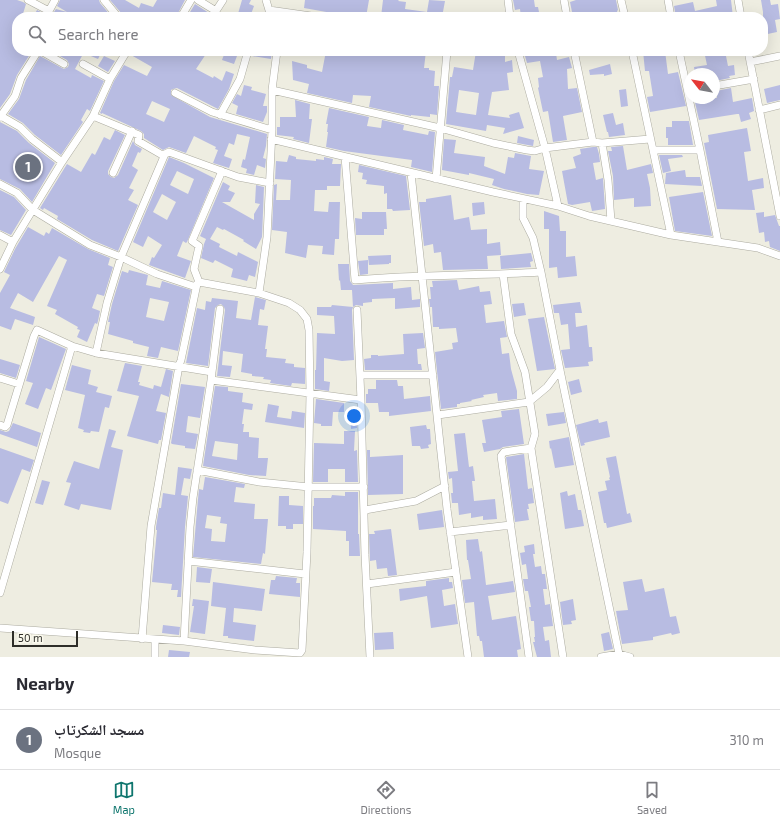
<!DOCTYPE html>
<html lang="en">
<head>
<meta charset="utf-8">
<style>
  :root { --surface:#fff; --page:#f7f7f7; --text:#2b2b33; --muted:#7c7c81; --line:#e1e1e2; --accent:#0f766e }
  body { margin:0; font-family:"Exo 2","Noto Naskh Arabic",sans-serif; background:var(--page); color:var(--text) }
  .compass { position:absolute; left:684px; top:68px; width:36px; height:36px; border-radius:50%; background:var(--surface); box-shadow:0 4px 16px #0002; rotate:301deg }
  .scale { position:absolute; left:12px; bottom:10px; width:66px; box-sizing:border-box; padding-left:4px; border:2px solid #2e2e29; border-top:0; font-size:11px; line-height:14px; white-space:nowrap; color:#2e2e29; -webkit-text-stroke:3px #fbfaee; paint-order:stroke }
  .you { position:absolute; left:354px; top:416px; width:14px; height:14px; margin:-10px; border:3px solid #fff; border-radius:50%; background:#1a73e8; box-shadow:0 0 0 6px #1a73e833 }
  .badge { display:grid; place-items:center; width:26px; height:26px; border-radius:50%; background:var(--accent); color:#fff; font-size:13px; font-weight:700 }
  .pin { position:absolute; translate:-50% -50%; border:2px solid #fff; box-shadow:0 1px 4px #0006 }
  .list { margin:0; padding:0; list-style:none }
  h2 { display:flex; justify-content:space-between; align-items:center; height:52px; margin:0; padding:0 16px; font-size:17px }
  h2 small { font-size:13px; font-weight:400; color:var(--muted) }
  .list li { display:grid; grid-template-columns:26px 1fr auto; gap:12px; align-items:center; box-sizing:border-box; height:60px; padding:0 16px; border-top:1px solid var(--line) }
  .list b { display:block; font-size:15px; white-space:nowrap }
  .list p { margin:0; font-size:13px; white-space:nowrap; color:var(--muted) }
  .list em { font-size:13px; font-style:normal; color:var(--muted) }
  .icon { flex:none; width:22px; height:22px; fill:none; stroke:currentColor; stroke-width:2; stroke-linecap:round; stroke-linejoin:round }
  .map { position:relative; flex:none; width:780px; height:657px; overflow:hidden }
  .search { position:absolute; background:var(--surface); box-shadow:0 4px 16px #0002; left:12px; right:12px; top:12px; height:44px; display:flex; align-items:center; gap:10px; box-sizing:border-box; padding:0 14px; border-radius:16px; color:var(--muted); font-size:15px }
  .sheet { height:112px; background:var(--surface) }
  nav { display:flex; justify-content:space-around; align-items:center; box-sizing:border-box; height:56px; border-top:1px solid var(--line); background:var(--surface); font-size:11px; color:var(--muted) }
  nav a { display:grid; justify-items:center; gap:2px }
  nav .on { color:var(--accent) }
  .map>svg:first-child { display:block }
  .building { fill:#b8bce2; fill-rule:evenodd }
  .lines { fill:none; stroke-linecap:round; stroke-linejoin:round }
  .minor-casing { stroke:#acaba0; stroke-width:8 }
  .minor { stroke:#fff; stroke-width:7 }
</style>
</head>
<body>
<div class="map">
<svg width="780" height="657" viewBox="0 0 780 657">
  <rect width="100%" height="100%" fill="#eeede1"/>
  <path class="building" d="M 0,0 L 17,0 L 23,2 L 26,4 L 22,17 L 17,17 L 17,36 L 14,47 L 17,49 L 17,51 L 32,51 L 17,75 L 10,94 L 0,108 Z
    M 60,0 L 99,0 L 100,3 L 112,17 L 33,17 L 37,10 L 49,16 L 52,15 L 56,9 L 67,12 L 57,6 Z
    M 110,0 L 125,0 L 139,8 L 141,3 L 153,7 L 157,0 L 185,0 L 176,17 L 128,17 L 122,14 Z
    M 242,0 L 251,0 L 249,4 L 254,6 L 250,17 L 237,17 Z
    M 305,0 L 369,0 L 366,17 L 331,17 L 332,13 L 304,8 Z
    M 383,0 L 399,0 L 398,1 L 406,2 L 405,9 L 427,12 L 429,0 L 445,1 L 442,17 L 381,17 Z
    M 513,0 L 534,0 L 535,7 L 538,7 L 540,17 L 521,17 L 520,9 L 515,10 Z
    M 576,0 L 616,0 L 618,10 L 617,11 L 618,15 L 615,16 L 615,17 L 604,17 L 603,15 L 591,17 L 573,17 L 570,2 Z
    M 716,0 L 731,0 L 733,17 L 676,17 L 674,6 L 693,2 L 695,11 L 717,6 Z
    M 761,0 L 770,0 L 771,5 L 778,4 L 780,19 L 775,20 L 777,32 L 763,35 L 763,12 Z
    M 195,4 L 209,13 L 207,17 L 187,17 Z
    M 51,51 L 76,51 L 83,54 L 75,69 L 91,78 L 92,75 L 104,81 L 90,111 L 87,109 L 81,120 L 83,122 L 61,155 L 35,135 L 23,123 L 8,114 L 19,99 L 26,80 L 40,56 L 62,68 L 64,69 L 68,67 L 69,64 L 67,60 Z
    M 79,51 L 97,51 L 101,53 L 98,59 Z
    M 132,51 L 208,51 L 196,69 L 213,78 L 214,76 L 222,81 L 226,71 L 234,74 L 229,89 L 218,109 L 177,88 L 173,89 L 171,90 L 171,95 L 210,117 L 267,134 L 266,146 L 263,158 L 266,159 L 265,168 L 257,165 L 254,175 L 246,173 L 247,169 L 241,167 L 243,159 L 245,160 L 250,137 L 237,134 L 234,145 L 229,143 L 224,156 L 232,159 L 229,168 L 213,163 L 218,150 L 215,149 L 216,147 L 194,136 L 186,153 L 169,147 L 163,150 L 144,138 L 144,134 L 141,131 L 102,113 L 102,114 L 100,113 L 114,81 L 124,65 L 147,76 L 152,67 L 131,55 ZM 152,101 L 170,109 L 164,122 L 146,114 Z
    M 253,51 L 272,51 L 271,59 L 252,56 Z
    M 326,51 L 426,51 L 424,68 L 429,68 L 429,70 L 435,71 L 434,86 L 439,86 L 437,115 L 430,114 L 430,117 L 411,115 L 411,116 L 369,107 L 371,96 L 353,95 L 352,103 L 307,93 L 309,84 L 293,80 L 292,61 L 307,65 L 307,68 L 322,72 Z
    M 476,51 L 495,53 L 495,51 L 505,51 L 505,62 L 512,60 L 513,72 L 507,73 L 509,90 L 492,92 L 488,115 L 510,118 L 509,115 L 519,112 L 524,128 L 503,134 L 505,128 L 487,125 L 486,131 L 446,124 L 450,77 L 452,77 L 454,67 L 473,70 ZM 459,90 L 479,93 L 476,115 L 456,112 Z
    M 531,51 L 551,51 L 551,54 L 556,53 L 557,60 L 569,57 L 572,68 L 567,69 L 568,89 L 577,88 L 582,112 L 563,116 L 567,140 L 553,142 L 548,111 L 543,112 L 538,88 L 539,87 L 538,78 L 543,77 L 540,61 L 527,63 L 525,56 L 526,56 L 525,52 Z
    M 643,51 L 665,51 L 668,74 L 678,72 L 686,106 L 650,112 L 647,97 L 653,96 L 649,71 L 645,71 Z
    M 704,51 L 725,51 L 728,66 L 734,65 L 735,75 L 729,76 L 730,78 L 715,81 L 713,71 L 695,74 L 694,67 L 707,65 Z
    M 225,52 L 237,56 L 234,64 L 222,60 Z
    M 104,56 L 115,61 L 108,72 L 98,66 Z
    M 610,64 L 612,74 L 604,76 L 604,74 L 590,75 L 589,70 Z
    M 244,85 L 252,87 L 251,90 L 266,94 L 263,106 L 267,106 L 267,112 L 263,122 L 236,114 L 238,106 L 232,103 L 237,94 L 241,96 Z
    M 780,85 L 780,100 L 767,103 L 764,89 Z
    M 731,88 L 733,102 L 752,98 L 754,111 L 749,113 L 751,119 L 741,122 L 739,114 L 737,114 L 699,120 L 694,98 L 717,98 L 716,91 Z
    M 626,89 L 628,106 L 621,107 L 619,90 Z
    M 295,100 L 310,104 L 309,119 L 312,119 L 309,143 L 293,139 L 294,137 L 277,135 L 277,127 L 280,127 L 280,117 L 296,117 Z
    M 329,108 L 369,117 L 367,126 L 381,128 L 382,120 L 404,125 L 403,130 L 428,135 L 429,131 L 435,132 L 432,172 L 411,167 L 412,160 L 344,151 L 326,147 L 328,132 L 327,132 L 328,124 L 326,124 Z
    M 613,113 L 616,125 L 623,123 L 625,135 L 609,137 L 608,132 L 607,132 L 603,115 Z
    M 672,121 L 689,121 L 693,145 L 668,145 L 668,138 L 666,138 L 666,127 L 672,127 Z
    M 0,122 L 17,131 L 29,143 L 55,163 L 32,202 L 20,189 L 0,179 Z
    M 747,128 L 751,151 L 744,152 L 748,181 L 763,178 L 764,188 L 752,190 L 755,210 L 717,209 L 704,143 L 709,142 L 708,135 Z
    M 115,130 L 125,135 L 108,171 L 108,174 L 111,177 L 114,178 L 118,175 L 133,141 L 135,145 L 142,149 L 140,153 L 138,152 L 132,166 L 138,170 L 129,188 L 134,190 L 128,200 L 138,205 L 118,251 L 92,240 L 57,219 L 58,216 L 44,208 L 43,210 L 40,208 L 67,164 L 81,172 L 92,153 L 95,155 L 104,137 L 110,140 Z
    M 518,136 L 534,140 L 533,146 L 517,143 Z
    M 444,139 L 456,140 L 454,153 L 485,157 L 484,166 L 505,174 L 508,157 L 514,158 L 515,153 L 531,156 L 529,169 L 544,171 L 539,195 L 527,194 L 504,189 L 492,185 L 494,179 L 469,173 L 469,175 L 442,170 Z
    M 623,146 L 627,170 L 651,164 L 653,173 L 647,174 L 650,188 L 651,206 L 634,207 L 634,198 L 614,200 L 613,176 L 608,151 L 612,151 L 611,147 Z
    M 593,147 L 597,147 L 599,154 L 600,162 L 593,163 L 596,180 L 603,178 L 605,209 L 592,211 L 590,202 L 572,205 L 568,204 L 562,171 L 576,168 L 573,157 L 581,154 L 580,149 Z
    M 289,155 L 296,157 L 296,159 L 316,161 L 316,159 L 324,160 L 324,157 L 333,159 L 332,164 L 341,164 L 340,186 L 327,186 L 327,190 L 315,190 L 314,211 L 328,212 L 329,202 L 340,202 L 339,239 L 335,239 L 334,255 L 322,254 L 323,246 L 308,245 L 306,258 L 285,253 L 287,232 L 272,230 L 274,185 L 277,184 L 276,200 L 290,200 L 291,180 L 275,179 L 276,161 L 287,162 Z
    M 659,155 L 682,155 L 683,157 L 668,159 L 671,171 L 663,173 Z
    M 169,157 L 184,163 L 214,178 L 187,242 L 186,243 L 183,241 L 177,256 L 191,261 L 185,278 L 149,265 L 152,257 L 154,258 L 162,245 L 148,236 L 143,247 L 133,242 ZM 177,171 L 194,179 L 188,194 L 170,185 ZM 162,194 L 176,202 L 167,220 L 153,212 Z
    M 359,165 L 406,176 L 410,210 L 393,211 L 392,209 L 387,209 L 387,193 L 384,194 L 384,186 L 366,184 L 367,180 L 362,179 L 363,173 L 358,172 Z
    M 685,170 L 686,177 L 700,177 L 702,186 L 665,184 L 666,173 Z
    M 223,182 L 230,186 L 228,190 L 235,193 L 230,202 L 222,202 L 254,220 L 254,214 L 260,204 L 255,203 L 256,185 L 264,187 L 262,237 L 256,249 L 243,241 L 244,240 L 224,229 L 223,230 L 217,227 L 210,239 L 220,244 L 219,247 L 237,256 L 238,252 L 258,262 L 255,277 L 249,275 L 247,281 L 231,277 L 233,269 L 215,260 L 213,263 L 201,258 L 204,244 L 206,239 L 200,236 Z
    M 0,190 L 14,197 L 26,210 L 11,235 L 0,230 Z
    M 703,192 L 712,236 L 675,231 L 669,197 Z
    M 451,195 L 454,220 L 469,217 L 471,230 L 487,229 L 487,244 L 500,242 L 501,255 L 487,256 L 488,269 L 443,270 L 441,252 L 434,253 L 433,244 L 424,246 L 419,202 L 426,202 L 426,199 Z
    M 484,202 L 485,214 L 473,216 L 472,203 Z
    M 544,211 L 559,216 L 560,231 L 566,231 L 566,257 L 575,256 L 577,276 L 558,278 L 557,267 L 549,268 L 549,229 L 544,229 Z
    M 362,212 L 386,212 L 387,229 L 384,229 L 384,235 L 356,235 L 355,218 L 362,219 Z
    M 764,212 L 764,217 L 775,215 L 779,226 L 780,226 L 780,251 L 770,247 L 769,241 L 765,242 L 764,232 L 759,233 L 756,213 Z
    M 28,227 L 44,236 L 46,232 L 49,234 L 52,228 L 88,249 L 110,258 L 108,265 L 113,267 L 104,296 L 97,294 L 92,308 L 100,311 L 98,321 L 97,324 L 95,323 L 87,342 L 77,337 L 80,330 L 77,329 L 78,327 L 55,314 L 57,310 L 47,306 L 67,260 L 59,256 L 33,302 L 18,293 L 10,308 L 35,317 L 33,325 L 15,319 L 11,330 L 0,326 L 0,293 L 10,275 L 4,272 L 15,249 Z
    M 531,253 L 533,261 L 530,262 L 531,267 L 501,269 L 500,256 Z
    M 391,255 L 391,263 L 389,263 L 389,264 L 369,265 L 368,256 Z
    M 368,260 L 368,274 L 360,275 L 358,261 Z
    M 338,264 L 349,264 L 350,281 L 353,285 L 393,283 L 393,289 L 411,287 L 412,300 L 420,299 L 420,307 L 395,309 L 395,298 L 372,299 L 372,302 L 363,303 L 363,306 L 356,305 L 353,307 L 352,290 L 341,290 L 340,280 L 339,281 Z
    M 129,270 L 148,275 L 146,285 L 160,288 L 162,281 L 191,290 L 178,351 L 161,347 L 158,358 L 147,356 L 149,347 L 133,343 L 133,341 L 108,334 L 110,322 L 108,322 L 112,304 L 122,271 L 128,273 ZM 150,298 L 169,302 L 164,321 L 146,317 Z
    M 457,280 L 459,290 L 479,286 L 480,292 L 490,291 L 492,304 L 484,305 L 486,323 L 504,321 L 507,337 L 500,338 L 502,354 L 509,353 L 511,369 L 517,391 L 517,399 L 498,401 L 497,393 L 483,395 L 484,397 L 471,400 L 472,401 L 460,403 L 460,404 L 457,404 L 457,407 L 441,409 L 435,352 L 453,349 L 452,343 L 458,342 L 456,328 L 439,329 L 439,327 L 433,327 L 432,307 L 430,307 L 429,299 L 431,299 L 430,287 L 433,287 L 432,281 Z
    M 255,297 L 266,300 L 264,310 L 260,309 L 258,325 L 268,326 L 265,349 L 267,349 L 266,357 L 286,359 L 285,363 L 294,364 L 294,367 L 305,368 L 305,384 L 292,383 L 291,386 L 270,383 L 271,380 L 263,379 L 264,377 L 252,376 L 252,374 L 241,372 L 243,354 L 223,351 L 222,365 L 232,366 L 230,377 L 217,376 L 225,310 L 224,307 L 221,304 L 218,305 L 215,308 L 208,366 L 186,363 L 197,308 L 205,310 L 206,301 L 211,302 L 212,298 L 238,301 L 236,318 L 251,320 Z
    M 580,302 L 582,313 L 575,313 L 576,327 L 587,325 L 589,347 L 592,347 L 593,361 L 588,362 L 589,366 L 565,368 L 561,350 L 570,349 L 568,324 L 561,325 L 559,313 L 554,313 L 553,305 Z
    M 524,303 L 526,315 L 514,317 L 512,304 Z
    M 332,305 L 353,307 L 352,310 L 354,360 L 342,361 L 324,358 L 324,381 L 330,382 L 329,391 L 315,389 L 315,370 L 316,370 L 317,333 L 335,334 L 334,316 L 317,315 L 317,307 L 331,307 Z
    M 544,317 L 555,369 L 537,371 L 528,319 Z
    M 423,333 L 425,348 L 417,349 L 418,364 L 421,364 L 422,370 L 365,370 L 364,359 L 371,358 L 371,355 L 378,355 L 378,356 L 404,354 L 403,334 Z
    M 39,337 L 66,349 L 51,390 L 46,388 L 38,409 L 25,404 L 33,383 L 26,381 Z
    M 0,359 L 20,365 L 16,378 L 0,373 Z
    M 125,363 L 142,366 L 138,382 L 140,382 L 139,385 L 153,389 L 154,385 L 161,387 L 166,369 L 173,371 L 169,397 L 161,394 L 156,411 L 166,413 L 161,440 L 159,440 L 158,444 L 127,436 L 139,396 L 117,391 Z
    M 72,365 L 91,370 L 88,384 L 98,387 L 96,392 L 112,396 L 109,408 L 105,407 L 99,432 L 91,431 L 90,433 L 83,432 L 84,430 L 78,428 L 85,395 L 65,390 Z
    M 579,379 L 582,392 L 571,395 L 568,382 Z
    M 376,380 L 397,380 L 398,386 L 403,386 L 404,399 L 430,396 L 431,411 L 389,416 L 389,412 L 379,412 L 378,403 L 366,403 L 366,394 L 368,394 L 368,389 L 376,389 Z
    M 181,384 L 205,387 L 200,418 L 188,416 L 186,432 L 198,434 L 195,449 L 185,448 L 185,446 L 172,444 L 171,443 Z
    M 215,386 L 228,387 L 228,391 L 243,393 L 242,402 L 253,404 L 252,410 L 244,409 L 242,424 L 244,424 L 243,432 L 249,432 L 249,437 L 259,438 L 258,458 L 268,458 L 266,476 L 249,475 L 203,466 ZM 215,441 L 238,444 L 237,460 L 212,456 Z
    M 316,399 L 344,403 L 344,412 L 333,412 L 332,426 L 321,426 L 321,424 L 314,423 Z
    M 268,404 L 279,406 L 277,417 L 291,419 L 292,411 L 305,413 L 304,428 L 265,422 Z
    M 519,409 L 524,444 L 503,447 L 500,449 L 484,452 L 482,443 L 486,443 L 482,420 L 502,417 L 501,411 Z
    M 350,411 L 356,411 L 357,428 L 351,429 Z
    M 564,412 L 566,423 L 548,426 L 546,414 Z
    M 598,419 L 599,423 L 607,421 L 610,437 L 584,443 L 585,445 L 581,446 L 576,425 Z
    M 13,423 L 41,433 L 37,447 L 0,434 L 0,430 L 6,432 L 9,431 Z
    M 426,425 L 427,429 L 430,429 L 431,444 L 428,445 L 429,448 L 421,449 L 420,446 L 412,446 L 410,427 Z
    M 109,429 L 116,431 L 111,447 L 123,450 L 111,510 L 81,504 L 79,510 L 64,505 L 71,483 L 66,482 L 74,461 L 99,469 Z
    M 344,431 L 355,431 L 354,451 L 357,450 L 358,482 L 345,482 L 345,469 L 328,469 L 328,482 L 313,482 L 314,443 L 344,444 Z
    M 465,433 L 469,467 L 473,466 L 475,481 L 472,481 L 474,501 L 495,499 L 497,519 L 483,520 L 483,516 L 471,518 L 471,513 L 459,515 L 458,503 L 452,503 L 451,493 L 453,493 L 452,478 L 449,479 L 448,472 L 458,471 L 454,434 Z
    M 569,437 L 574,465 L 555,468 L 551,448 L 550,449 L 549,441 Z
    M 0,448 L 34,460 L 30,472 L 22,469 L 8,504 L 0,501 Z
    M 367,450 L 370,450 L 370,457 L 403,455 L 403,494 L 368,495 Z
    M 524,454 L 528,489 L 532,488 L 534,503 L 528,504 L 529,509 L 527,509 L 529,520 L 515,522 L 506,457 Z
    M 616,456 L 627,514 L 630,513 L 632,522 L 607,528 L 606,523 L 604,523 L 598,492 L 607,490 L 605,481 L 610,480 L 609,478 L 610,477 L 606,458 Z
    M 178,467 L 192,469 L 190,479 L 184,478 L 181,495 L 188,496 L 185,527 L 181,597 L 177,597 L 178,590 L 171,590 L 172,584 L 152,582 L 157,530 L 156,530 L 156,527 L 159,508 L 161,508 L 163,493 L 175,495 Z
    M 205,477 L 245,484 L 244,488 L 236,487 L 234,502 L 255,504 L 254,519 L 268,519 L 265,554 L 263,553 L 261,564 L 193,557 L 198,499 L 199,489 L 203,490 ZM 207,515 L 221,517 L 220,523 L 227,524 L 225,542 L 211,541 L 212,529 L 205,528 Z
    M 42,480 L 50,482 L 43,505 L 35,503 Z
    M 567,491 L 568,496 L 575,494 L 578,510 L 581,510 L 584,526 L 565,529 L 560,493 Z
    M 345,492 L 358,492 L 358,534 L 359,534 L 360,556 L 349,556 L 349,541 L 346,541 L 346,531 L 313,529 L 313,506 L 314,506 L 314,498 L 331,498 L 332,495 L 345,496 Z
    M 279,496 L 289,496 L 289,505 L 303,506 L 303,524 L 293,524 L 293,529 L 286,529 L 286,526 L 278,526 Z
    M 442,510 L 444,527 L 419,530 L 417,514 Z
    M 391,529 L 397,575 L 388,576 L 387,568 L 377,569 L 376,560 L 370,561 L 369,534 L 375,534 L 374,531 Z
    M 478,539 L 480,552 L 482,551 L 486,585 L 513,581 L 515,592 L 488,596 L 492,620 L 516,616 L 521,649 L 517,650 L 518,657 L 484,657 L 482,641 L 480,641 L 479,636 L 477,636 L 474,602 L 465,603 L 462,580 L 471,579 L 468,560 L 467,560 L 466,540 Z
    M 534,544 L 535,554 L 533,554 L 535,567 L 541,566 L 542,574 L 545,574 L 547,589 L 543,589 L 545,605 L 550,604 L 553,626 L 543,627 L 545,641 L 549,640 L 551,657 L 537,657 L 533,642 L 535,642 L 534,637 L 535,637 L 534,621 L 531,621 L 529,607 L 531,607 L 528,591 L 525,591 L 523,579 L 528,579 L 526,564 L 522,565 L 520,553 L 525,552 L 524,546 Z
    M 197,567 L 212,569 L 210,583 L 196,582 Z
    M 276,576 L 297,578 L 296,583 L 300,583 L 300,597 L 269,594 L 271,580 L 275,580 Z
    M 449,578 L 449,582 L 452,582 L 453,588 L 442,590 L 444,606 L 455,604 L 458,624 L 431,628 L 427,596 L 400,601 L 399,589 L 426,586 L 426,581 Z
    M 642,579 L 645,592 L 664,588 L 670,617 L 676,616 L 680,633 L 672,635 L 671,633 L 653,637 L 653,640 L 622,644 L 616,611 L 628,610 L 623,582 Z
    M 213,582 L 265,589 L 262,611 L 234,608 L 233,622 L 256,625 L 254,641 L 228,638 L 228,636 L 223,636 L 226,608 L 211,606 Z
    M 193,599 L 209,601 L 205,634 L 190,632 L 194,606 L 192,606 Z
    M 573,599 L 576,620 L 571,621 L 572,624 L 563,625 L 560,602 Z
    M 163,625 L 180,627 L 179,635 L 162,633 Z
    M 393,632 L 394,649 L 375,650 L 374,633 Z
    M 609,632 L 613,649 L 604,651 L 601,634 Z
    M 169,650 L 190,652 L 189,657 L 168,657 Z"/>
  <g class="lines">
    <defs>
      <path id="minor" d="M 28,0 L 49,11 L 55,0
        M 104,0 L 118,17
        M 198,0 L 216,11
        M 266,0 L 271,17
        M 508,0 L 510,17
        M 564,0 L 567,17
        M 621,0 L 625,17
        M 668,0 L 671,17
        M 738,0 L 741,17
        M 269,10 L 318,17
        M 181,17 L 191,0
        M 212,17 L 223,0
        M 41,51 L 64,64
        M 518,51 L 545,148 L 558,206
        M 574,51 L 593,142
        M 632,51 L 671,235
        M 679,51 L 700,150 L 718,242
        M 748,51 L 780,216
        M 750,62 L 780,56
        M 83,64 L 110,79
        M 714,86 L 754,79
        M 272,90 L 440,128 L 493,143 L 527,150 L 535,151 L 545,148 L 593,142 L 602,143 L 650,139
        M 175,93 L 212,112 L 272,130
        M 759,110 L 780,105
        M 220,115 L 240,79 L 248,51
        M 1,116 L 20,127 L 32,139 L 62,162
        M 93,116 L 139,135 L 138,141 L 164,156
        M 0,117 L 15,96 L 21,78 L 38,51
        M 271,139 L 493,192 L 558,206 L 589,216 L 671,235 L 758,248 L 780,256
        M 602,143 L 608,180 L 611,221
        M 654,150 L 700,150
        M 345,157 L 355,280 C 417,274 479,276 541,272
        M 113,173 L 132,131
        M 411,173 L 447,509 L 468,657
        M 436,179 L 447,51
        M 0,184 L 17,193 L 33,210 L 90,245 L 121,257 L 157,274 L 196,287
        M 523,199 L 523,218 L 533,238 L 541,272 L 560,370 L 619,654
        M 0,235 L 13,242
        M 0,269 L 13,242 L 62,162 L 93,116 L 110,79 L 127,51
        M 503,274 L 511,334 L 525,372 L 535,434 L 531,448 L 563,657
        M 199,282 L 194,269 L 199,246 L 192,241 L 222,171
        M 259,293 L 267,237 L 272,130 L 272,90 L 277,51
        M 357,310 L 361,400 L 365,555 L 370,657
        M 96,353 L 107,303 L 121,257 L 165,154 L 169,152 L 238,177 L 270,183
        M 360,375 L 433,375
        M 0,378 L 19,384
        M 211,380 L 361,400
        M 438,415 L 529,402 L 547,387 L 560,370
        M 0,425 L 5,427 L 7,425 L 34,336 L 37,330 L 72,346 L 96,353 L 212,372
        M 197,470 L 259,482 L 309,487 L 364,487
        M 365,510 L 416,501 L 445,486
        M 450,532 L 511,525
        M 188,561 L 305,574
        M 367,584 L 456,572
        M 0,593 L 72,346
        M 0,628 L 184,641 L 255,650 L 300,653 L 302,650 L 307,552 L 310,393 L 309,330 L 307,319 L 300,310 L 289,303 L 259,293 L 199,282 L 197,284 L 181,360 L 179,366 L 151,526 L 142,639
        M 184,641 L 190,527 L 193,498 L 211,380 L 220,309
        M 155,657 L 155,640
        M 529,657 L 501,456 L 504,452 L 531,448
        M 601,657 L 619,654 L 630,657"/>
    </defs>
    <use href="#minor" class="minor-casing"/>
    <use href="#minor" class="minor"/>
  </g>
</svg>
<svg class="compass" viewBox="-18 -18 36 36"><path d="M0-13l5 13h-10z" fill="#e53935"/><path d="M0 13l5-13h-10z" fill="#7c7c81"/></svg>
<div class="scale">50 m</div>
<div class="you"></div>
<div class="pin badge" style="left:28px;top:167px;background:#6b7280">1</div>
<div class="search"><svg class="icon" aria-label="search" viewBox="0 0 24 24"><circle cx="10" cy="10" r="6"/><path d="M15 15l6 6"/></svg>Search here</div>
</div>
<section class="sheet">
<h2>Nearby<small></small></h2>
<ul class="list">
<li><span class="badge" style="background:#6b7280">1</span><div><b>مسجد الشكرتاب</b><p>Mosque</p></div><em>310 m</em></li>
</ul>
</section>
<nav>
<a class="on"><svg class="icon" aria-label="map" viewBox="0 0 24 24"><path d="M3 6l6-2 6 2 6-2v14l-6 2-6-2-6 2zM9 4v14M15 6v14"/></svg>Map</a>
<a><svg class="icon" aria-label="directions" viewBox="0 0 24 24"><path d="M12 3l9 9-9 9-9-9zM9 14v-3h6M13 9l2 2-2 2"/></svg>Directions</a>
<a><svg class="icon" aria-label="saved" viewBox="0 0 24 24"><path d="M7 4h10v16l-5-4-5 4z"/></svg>Saved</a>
</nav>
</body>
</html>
